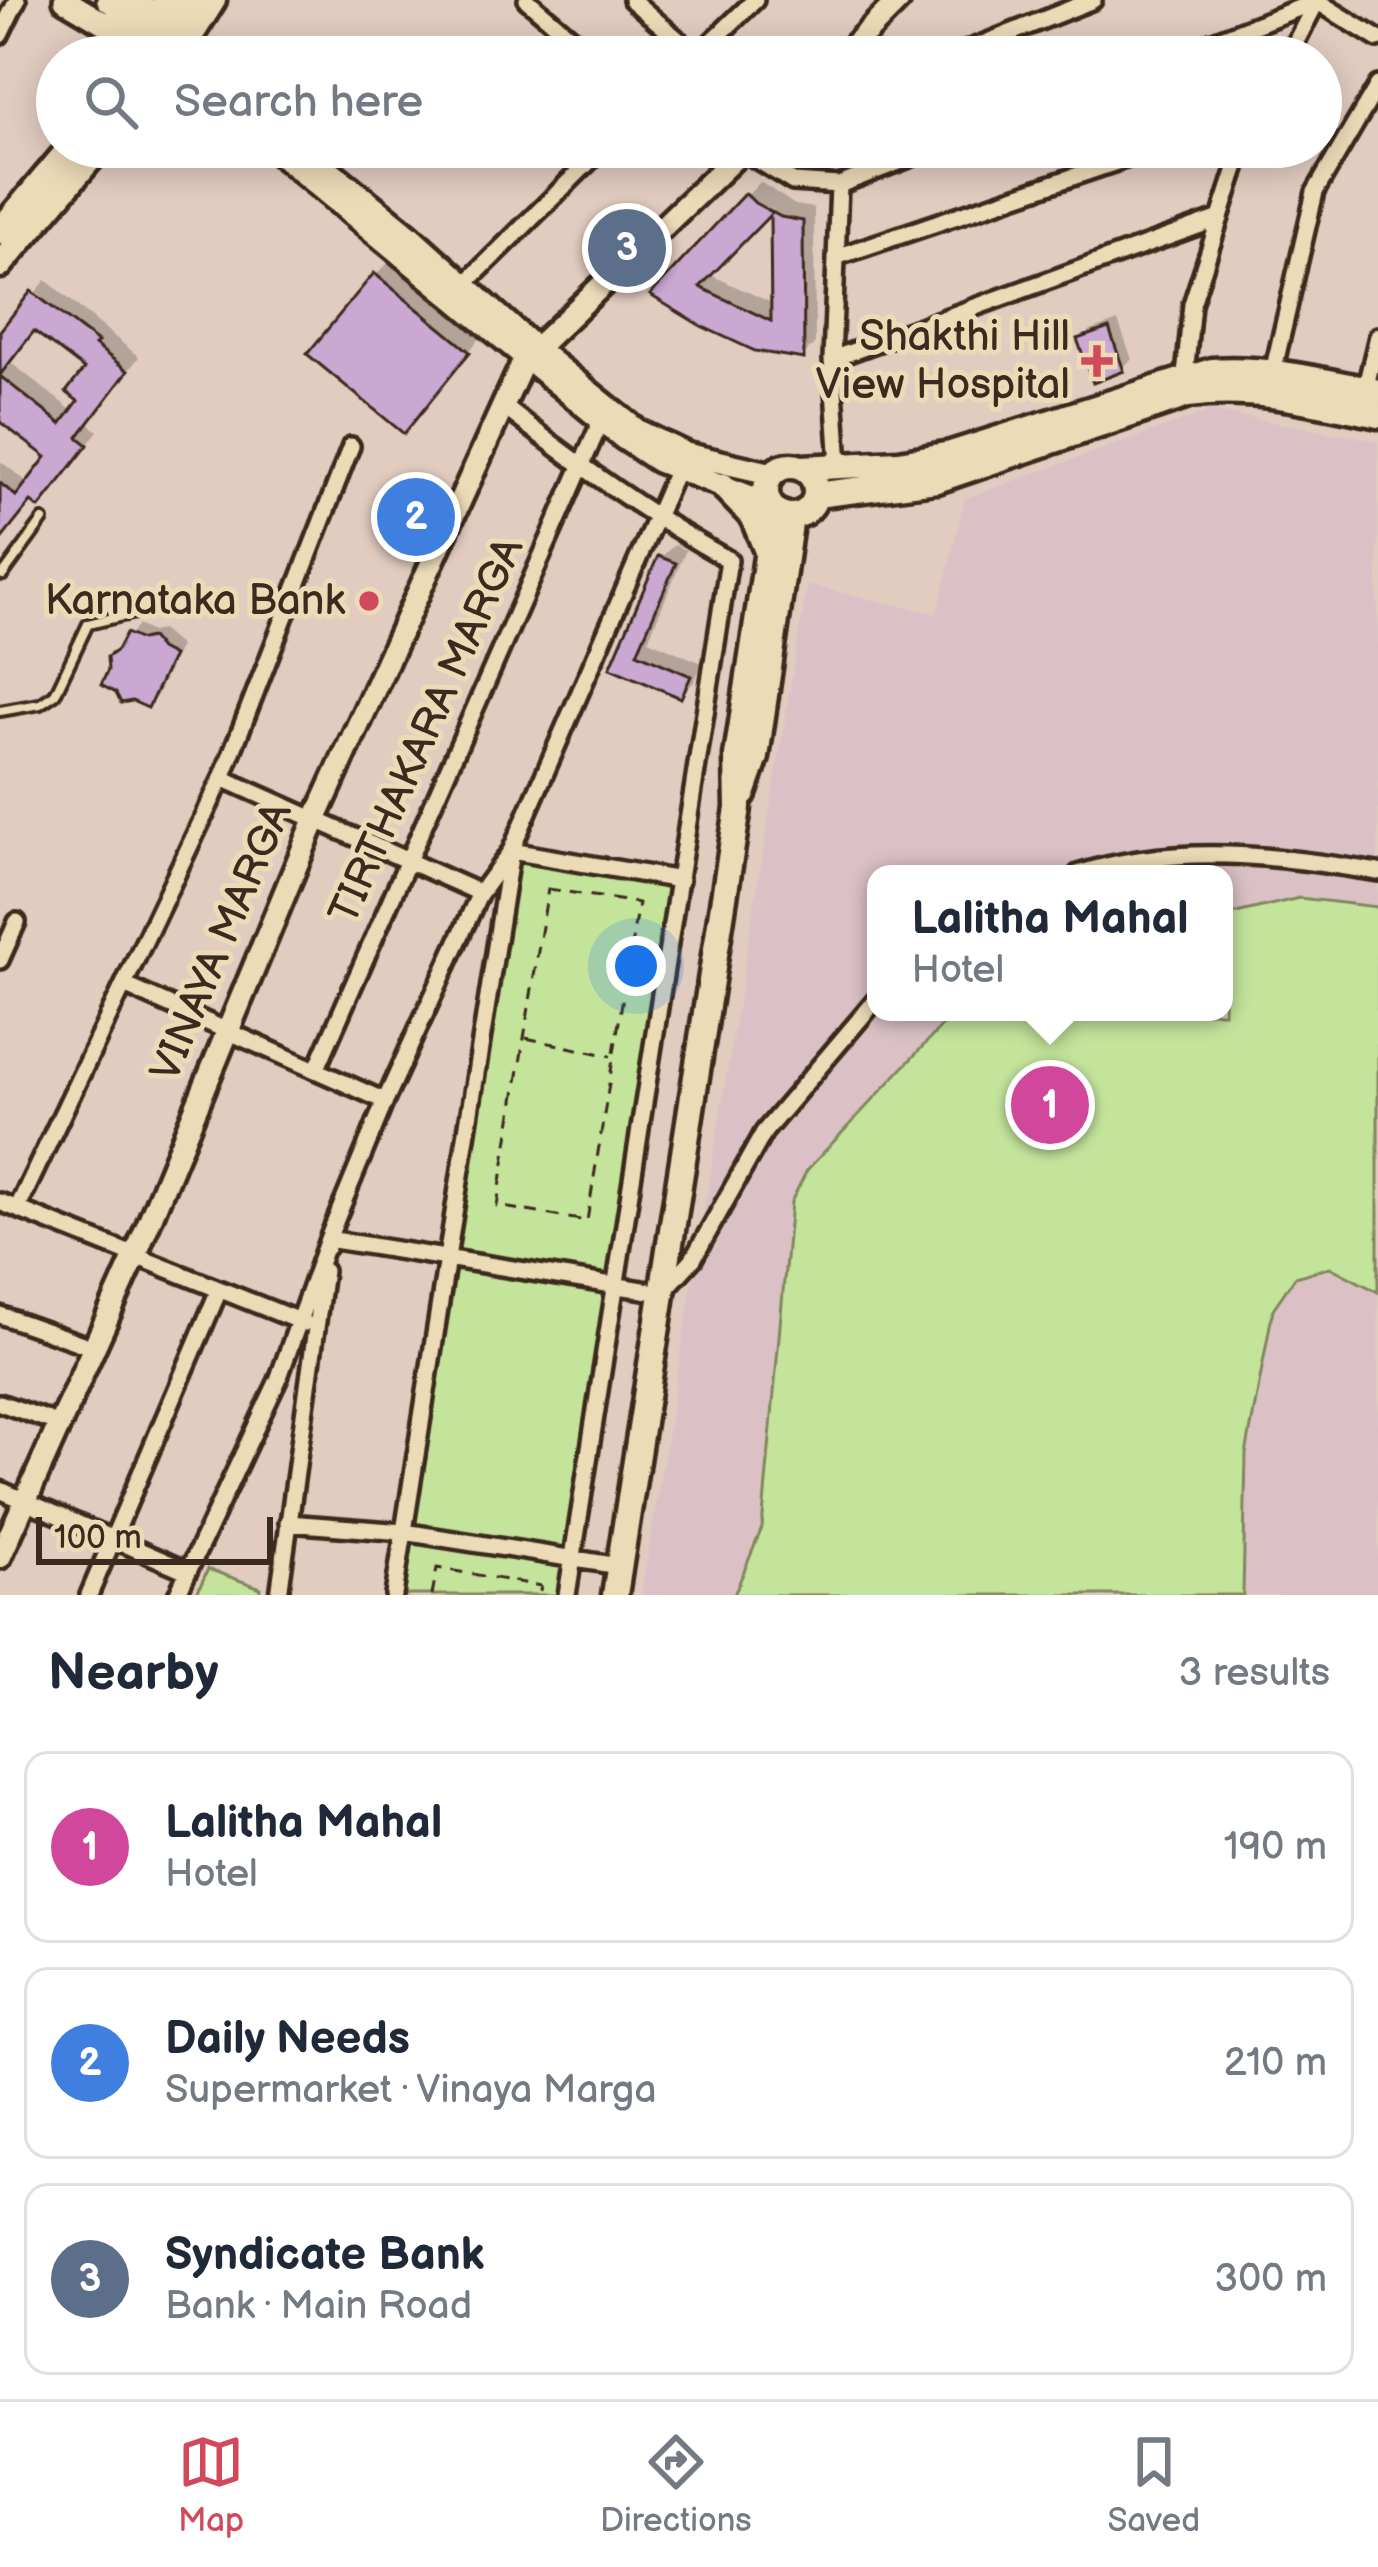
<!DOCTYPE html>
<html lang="en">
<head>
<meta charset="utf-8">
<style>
  :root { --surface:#fff; --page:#f2f2f3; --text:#1f2937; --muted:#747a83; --line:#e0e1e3; --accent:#d1495b }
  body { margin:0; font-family:"Balsamiq Sans",sans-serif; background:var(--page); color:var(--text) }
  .scale { position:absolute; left:36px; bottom:30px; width:237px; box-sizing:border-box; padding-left:12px; border:6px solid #3b2a1e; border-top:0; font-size:33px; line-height:42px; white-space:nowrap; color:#3b2a1e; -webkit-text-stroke:9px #eddbb8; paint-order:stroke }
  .you { position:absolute; left:636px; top:966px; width:42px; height:42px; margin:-30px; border:9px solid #fff; border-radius:50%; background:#1a73e8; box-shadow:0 0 0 18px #1a73e833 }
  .badge { display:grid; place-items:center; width:78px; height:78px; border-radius:50%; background:var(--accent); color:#fff; font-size:39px; font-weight:700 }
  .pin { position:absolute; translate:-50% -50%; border:6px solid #fff; box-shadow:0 3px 12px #0006 }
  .popup { position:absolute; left:867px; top:865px; width:366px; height:156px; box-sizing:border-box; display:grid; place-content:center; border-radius:24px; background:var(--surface); filter:drop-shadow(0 3px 9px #0005); font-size:39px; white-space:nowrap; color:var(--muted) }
  .popup b { font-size:45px; color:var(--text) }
  .popup::after { content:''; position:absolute; left:50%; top:100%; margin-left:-24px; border:24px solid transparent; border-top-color:var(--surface) }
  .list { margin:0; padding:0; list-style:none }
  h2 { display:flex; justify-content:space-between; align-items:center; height:156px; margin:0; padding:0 48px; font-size:51px }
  h2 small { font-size:39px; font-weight:400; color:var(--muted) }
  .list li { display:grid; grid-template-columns:78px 1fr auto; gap:36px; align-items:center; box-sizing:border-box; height:192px; margin:0 24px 24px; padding:0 24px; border:3px solid var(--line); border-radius:24px }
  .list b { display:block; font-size:45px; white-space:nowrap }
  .list p { margin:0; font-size:39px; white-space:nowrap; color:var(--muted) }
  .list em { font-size:39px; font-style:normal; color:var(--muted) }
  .icon { flex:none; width:66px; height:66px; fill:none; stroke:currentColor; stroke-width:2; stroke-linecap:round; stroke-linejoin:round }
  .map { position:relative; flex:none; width:1378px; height:1595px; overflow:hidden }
  .search { position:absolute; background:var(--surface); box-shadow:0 6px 30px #0003; left:36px; right:36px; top:36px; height:132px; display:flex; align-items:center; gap:30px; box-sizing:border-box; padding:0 42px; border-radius:66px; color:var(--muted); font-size:45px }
  .sheet { height:804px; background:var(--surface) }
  nav { display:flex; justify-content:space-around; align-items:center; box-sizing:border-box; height:168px; border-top:3px solid var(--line); background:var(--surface); font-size:33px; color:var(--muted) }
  nav a { display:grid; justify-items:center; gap:6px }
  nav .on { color:var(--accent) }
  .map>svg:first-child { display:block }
  .built { fill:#dbc1c5; fill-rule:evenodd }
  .green { fill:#c4e49c; stroke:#80875d; stroke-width:3 }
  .shadow { fill:#0003; fill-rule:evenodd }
  .building { fill:#caa8d2; stroke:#3b2a1e; stroke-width:3; fill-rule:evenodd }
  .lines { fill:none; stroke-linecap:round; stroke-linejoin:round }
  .lane-casing { stroke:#3b2a1e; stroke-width:16 }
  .street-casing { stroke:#3b2a1e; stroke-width:24 }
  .secondary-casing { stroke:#3b2a1e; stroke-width:30 }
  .primary-casing { stroke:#3b2a1e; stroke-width:33 }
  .path { stroke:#3b2a1e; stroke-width:3; stroke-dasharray:12 9; stroke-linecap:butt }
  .lane { stroke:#eddbb8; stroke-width:8 }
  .street { stroke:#eddbb8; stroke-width:15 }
  .secondary { stroke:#eddbb8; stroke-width:21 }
  .primary { stroke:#eddbb8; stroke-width:24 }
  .poi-dot { fill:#d1495b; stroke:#eddbb8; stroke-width:4.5 }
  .labels { text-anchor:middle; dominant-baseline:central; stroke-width:10; stroke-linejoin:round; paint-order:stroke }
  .poi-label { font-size:42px; fill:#3b2a1e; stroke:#eddbb8; text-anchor:end }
  .street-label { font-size:42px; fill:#3b2a1e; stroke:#eddbb8 }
</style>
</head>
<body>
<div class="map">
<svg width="1378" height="1595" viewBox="0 0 1378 1595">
  <rect width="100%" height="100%" fill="#e2ccc0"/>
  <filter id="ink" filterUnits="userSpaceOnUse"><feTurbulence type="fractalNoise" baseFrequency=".00833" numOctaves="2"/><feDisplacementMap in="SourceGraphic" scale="24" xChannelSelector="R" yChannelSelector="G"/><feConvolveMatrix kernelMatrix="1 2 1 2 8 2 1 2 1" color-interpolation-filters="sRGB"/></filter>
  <g filter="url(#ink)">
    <path class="built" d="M 1211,411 L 1378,441 L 1378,1595 L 641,1595 L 807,585 L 937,614 L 965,498 ZM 876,874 L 1224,874 L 1224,1012 L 876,1012 Z"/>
    <path class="green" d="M 511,851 L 680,880 L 559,1595 L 397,1595 Z
      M 1299,898 L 1378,907 L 1378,1292 L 1330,1267 L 1295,1277 L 1273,1309 L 1246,1454 L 1243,1595 L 734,1595 L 762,1528 L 791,1202 L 807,1170 L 955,1012 L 1224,1012 L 1224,916 Z
      M 208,1569 L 261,1588 L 260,1595 L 196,1595 Z"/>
    <path class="shadow" d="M 760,182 L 795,205 L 814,208 L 815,343 L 803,356 L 655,294 ZM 773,208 L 774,304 L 709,274 Z
      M 388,263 L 480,338 L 416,417 L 376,275 Z
      M 46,280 L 139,357 L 88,423 L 98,431 L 52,491 L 32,499 L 0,538 L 0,461 L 30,484 L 50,457 L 0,418 L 0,336 ZM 36,328 L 88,369 L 83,401 L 74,412 L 10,362 Z
      M 1118,321 L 1132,359 L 1122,368 L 1081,340 L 1090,331 Z
      M 674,545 L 686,550 L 648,640 L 702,663 L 694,682 L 681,695 L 614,666 L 661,557 Z
      M 138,625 L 151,632 L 161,630 L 180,646 L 157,695 L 147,705 L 120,648 Z"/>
    <path class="building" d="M 745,193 L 755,203 L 781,217 L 803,221 L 804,359 L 755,351 L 701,326 L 650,295 ZM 770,215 L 771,321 L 700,287 Z
      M 374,273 L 470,352 L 404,434 L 307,354 Z
      M 31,291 L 98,342 L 95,345 L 128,371 L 78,437 L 88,445 L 39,508 L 31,502 L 0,541 L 0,483 L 16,496 L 46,457 L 0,422 L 0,376 L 61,424 L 78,401 L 66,392 L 84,369 L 34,331 L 0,375 L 0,331 Z
      M 1109,328 L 1124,371 L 1093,383 L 1077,339 Z
      M 658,556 L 676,563 L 637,653 L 691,676 L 681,698 L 610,668 Z
      M 126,633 L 141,640 L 151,638 L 160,649 L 173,656 L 148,708 L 132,701 L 121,703 L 116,693 L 101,685 L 108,670 L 107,657 L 117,650 Z"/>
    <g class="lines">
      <defs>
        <path id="lane" d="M 0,573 L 3,575 L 43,520
          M 0,711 L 40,704 L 55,694 L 88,624 L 135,613"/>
        <path id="street" d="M 527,0 L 594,57
          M 632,0 L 697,56
          M 1315,0 L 1378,39
          M 0,35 L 17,0
          M 696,57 L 755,0
          M 950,57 L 1093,0
          M 1172,57 L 1317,1
          M 1288,57 L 1317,1
          M 736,147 L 793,182 L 839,185 L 938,147
          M 839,185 L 832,359 L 839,466
          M 836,257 L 1161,147
          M 464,285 L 604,147
          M 832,359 L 1220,218
          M 1273,372 L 1315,192 L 1378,85
          M 1185,376 L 1192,304 L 1243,147
          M 1365,390 L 1378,336
          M 503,406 C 575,463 648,515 729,560 L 567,1595
          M 222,778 L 480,893
          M 1078,874 C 1177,842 1278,856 1378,872
          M 0,960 L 17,922
          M 124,985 L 385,1101
          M 317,1068 L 601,421
          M 0,1202 L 304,1323
          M 17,1209 L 222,778 L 351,446
          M 327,1247 L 328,1239 L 662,1293 L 693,1259 L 764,1132 L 876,1000
          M 0,1315 L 94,1348
          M 0,1403 L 60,1424
          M 0,1490 L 187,1571
          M 288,1523 L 404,1532 L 619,1566
          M 89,1595 L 219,1290
          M 177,1595 L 278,1380 L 328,1239 L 385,1101 L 480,893 L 511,851 L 677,469
          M 279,1595 L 324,1271
          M 394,1595 L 511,851 L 680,880"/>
        <path id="secondary" d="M 65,0 L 161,57
          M 108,0 L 191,57
          M 842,57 L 899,0
          M 271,147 L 623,438 L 658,461 L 769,504
          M 301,147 L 409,235 L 536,349 L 638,431 L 686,454 L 773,474
          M 0,1557 L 135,1256 L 315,820 L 524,360 L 746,147"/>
        <path id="primary" d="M 121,7 L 155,12 L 180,0
          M 110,24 L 125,43 L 127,57
          M 148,57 L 188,0
          M 177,57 L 213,0
          M 0,231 L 71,147
          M 0,265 L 100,147
          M766 491a25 25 0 1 1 50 0a25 25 0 1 1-50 0Z
          M 802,468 L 899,463 L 951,454 L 1212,371 C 1270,367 1322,381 1378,392
          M 723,486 L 753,517 L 767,551
          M 816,495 L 937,480 L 1188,395 C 1253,386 1315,402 1378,415
          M 743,794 L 756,757 L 791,517
          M 615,1595 L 738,808 L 737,756 L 774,510"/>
      </defs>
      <use href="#lane" class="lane-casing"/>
      <use href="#street" class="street-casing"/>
      <use href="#secondary" class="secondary-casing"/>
      <use href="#primary" class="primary-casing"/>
      <path class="path" d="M 548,889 L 638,903 L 587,1221 L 497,1206 Z
        M 526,1038 L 611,1056
        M 432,1595 L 437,1568 L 541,1586 L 539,1595"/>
      <use href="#lane" class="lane"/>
      <use href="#street" class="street"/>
      <use href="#secondary" class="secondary"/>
      <use href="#primary" class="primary"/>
    </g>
  </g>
  <g class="poi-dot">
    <path d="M1091 343h12v12h12v12h-12v12h-12v-12h-12v-12h12z"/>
    <circle cx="369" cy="601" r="12"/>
  </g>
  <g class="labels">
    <g class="poi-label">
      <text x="1070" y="337">Shakthi Hill<tspan x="1070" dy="48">View Hospital</tspan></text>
      <text x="345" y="601">Karnataka Bank</text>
    </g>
    <g class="street-label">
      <text transform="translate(427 731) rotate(-66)">TIRTHAKARA MARGA</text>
      <text transform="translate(222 942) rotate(-67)">VINAYA MARGA</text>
    </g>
  </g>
</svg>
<div class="scale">100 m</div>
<div class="you"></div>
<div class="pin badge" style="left:1050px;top:1105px;background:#d1479c">1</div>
<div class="popup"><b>Lalitha Mahal</b>Hotel</div>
<div class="pin badge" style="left:416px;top:517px;background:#3f7fe0">2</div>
<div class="pin badge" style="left:627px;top:248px;background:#5c6f8a">3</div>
<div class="search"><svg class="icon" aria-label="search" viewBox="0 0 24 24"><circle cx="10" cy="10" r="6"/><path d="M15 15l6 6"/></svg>Search here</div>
</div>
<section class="sheet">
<h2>Nearby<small>3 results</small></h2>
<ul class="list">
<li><span class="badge" style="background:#d1479c">1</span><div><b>Lalitha Mahal</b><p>Hotel</p></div><em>190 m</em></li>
<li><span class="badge" style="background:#3f7fe0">2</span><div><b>Daily Needs</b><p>Supermarket · Vinaya Marga</p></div><em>210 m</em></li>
<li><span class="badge" style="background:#5c6f8a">3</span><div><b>Syndicate Bank</b><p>Bank · Main Road</p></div><em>300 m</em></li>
</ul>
</section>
<nav>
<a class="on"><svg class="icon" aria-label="map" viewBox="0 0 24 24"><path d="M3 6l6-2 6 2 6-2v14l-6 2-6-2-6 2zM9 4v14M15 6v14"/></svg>Map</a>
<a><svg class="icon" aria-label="directions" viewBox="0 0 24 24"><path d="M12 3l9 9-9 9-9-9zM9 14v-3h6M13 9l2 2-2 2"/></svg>Directions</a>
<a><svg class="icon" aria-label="saved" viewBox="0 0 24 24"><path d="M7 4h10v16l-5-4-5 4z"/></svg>Saved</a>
</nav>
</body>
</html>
